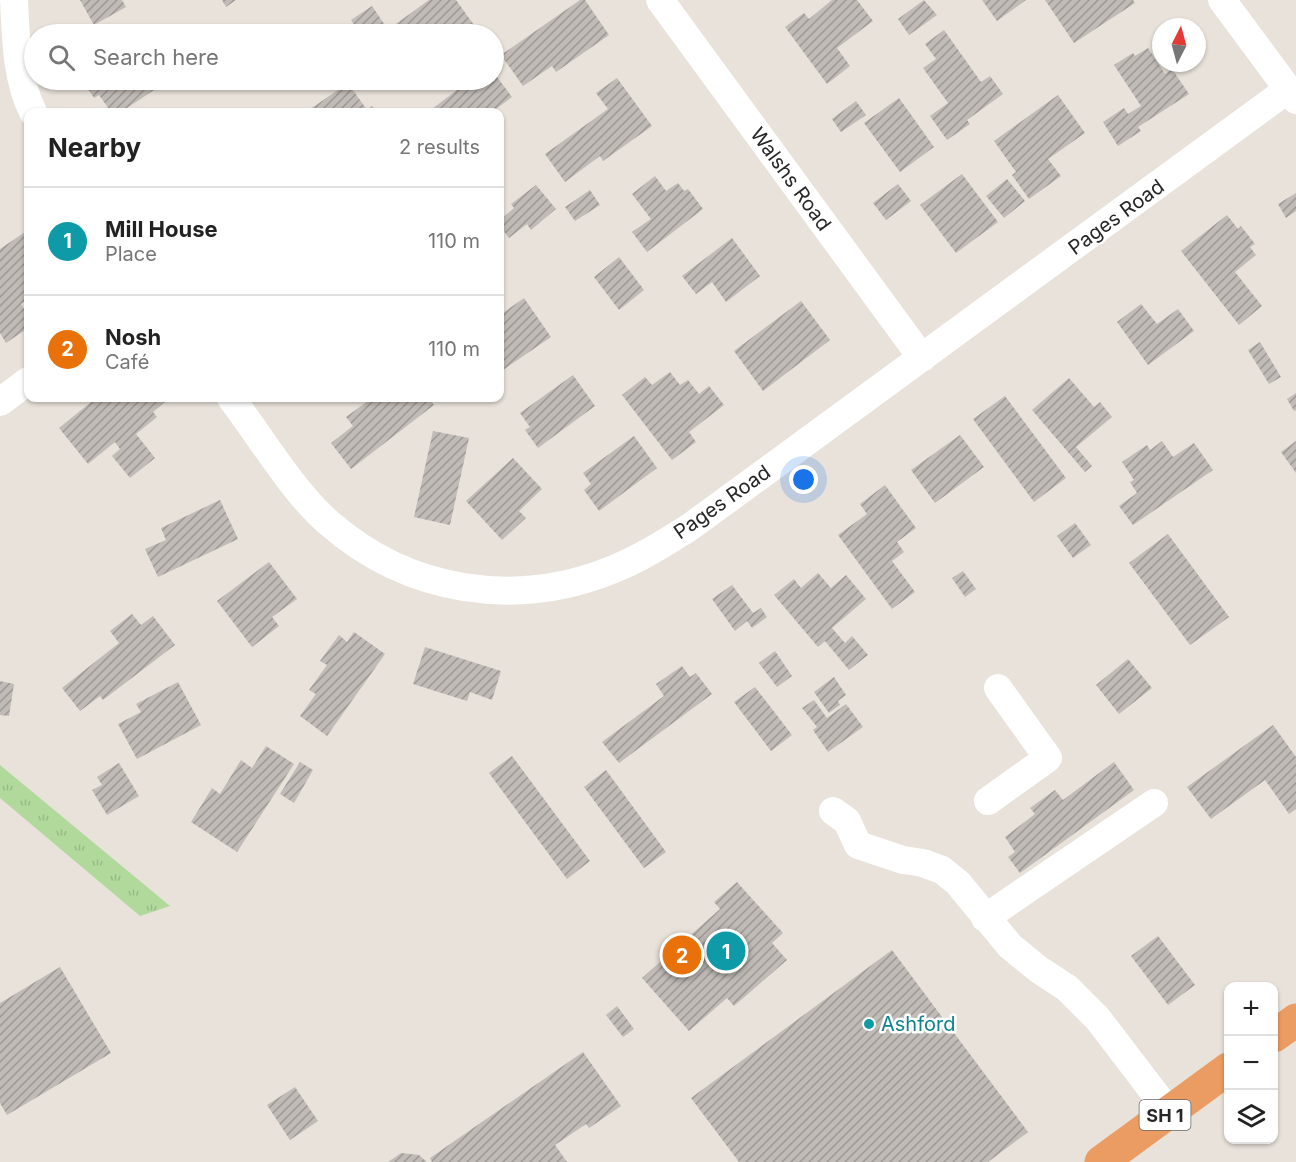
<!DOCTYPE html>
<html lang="en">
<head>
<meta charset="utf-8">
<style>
  :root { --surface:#fff; --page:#f2f2f2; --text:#222; --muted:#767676; --line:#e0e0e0; --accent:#4a68e4 }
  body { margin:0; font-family:Inter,sans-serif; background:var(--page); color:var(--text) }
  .controls { position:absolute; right:18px; bottom:18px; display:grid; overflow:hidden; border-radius:12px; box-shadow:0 2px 4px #0004 }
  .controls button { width:54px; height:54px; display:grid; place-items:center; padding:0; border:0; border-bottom:2px solid var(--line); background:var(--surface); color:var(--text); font:30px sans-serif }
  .compass { position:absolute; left:1152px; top:18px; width:54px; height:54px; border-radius:50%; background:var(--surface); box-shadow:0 2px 4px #0004; rotate:6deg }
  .you { position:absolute; left:804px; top:480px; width:21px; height:21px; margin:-15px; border:4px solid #fff; border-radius:50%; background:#1a73e8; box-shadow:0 0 0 9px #1a73e833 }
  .badge { display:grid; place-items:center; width:39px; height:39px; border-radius:50%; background:var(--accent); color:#fff; font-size:20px; font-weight:700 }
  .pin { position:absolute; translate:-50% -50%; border:3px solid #fff; box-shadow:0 2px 6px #0006 }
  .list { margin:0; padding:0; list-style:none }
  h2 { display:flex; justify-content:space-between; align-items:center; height:78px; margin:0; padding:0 24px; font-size:26px }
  h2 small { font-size:20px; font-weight:400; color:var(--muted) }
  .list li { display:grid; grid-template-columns:39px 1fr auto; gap:18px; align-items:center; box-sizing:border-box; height:108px; padding:0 24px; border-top:2px solid var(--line) }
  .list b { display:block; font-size:22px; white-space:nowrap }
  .list p { margin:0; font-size:20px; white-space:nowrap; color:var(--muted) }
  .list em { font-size:20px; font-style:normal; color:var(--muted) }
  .icon { flex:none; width:33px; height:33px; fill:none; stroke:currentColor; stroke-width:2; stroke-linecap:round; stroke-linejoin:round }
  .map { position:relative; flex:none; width:1296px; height:1162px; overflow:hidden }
  .search { position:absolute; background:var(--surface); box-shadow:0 2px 4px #0004; left:24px; top:24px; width:480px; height:66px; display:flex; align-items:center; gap:15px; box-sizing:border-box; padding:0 21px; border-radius:33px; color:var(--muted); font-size:22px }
  .panel { position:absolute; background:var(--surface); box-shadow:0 2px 4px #0004; left:24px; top:108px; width:480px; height:294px; border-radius:12px }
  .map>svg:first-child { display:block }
  .grass { fill:url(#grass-tufts) }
  .building { fill:url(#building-hatch) }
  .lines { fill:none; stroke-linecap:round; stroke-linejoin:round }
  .minor { stroke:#fff; stroke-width:28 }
  .highway { stroke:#eb9c62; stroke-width:33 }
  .culture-dot { fill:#0f9aa8; stroke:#fff; stroke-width:2 }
  .labels { text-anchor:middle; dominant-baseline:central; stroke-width:5; stroke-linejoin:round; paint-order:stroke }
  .shield { fill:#fff; stroke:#686868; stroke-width:1.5 }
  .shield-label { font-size:18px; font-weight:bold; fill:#272727 }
  .street-label { font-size:20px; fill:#272727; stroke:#fff }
  .culture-label { font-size:20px; fill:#0d838f; stroke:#fff; text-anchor:start }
</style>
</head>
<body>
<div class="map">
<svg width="1296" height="1162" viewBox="0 0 1296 1162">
  <defs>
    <pattern id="grass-tufts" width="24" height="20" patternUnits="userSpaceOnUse" patternTransform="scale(1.5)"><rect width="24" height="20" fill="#b1d99c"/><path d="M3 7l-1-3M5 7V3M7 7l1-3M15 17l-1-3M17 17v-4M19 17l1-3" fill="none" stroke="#98ba86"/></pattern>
    <pattern id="building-hatch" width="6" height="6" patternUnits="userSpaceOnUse" patternTransform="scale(1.5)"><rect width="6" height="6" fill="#c0bbb6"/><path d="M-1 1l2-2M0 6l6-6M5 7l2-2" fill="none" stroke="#9c9894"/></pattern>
  </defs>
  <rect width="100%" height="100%" fill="#e8e2da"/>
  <path class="grass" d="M 0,766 L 0,765 L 170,906 L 140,916 L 0,798 Z"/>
  <path class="building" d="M 80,0 L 122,0 L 126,7 L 94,25 Z
    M 222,0 L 236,0 L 226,7 Z
    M 429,0 L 456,0 L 474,25 L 460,34 L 398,34 L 393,26 Z
    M 580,0 L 585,0 L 609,35 L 556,72 L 552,66 L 523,86 L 501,55 Z
    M 832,0 L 857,0 L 873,21 L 837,48 L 850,66 L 827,84 L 785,27 L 804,13 L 809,19 Z
    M 924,0 L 937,15 L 909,35 L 898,19 Z
    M 982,0 L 1026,0 L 997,21 Z
    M 1045,0 L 1133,0 L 1135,3 L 1074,43 Z
    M 372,6 L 391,34 L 360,34 L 351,20 Z
    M 944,30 L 981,82 L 990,76 L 1003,94 L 967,120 L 970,124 L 947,140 L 930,116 L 948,103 L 923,68 L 936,59 L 925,44 Z
    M 1148,48 L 1165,74 L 1172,69 L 1189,94 L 1138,127 L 1141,131 L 1118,146 L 1103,122 L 1124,108 L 1128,114 L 1141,106 L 1114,65 L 1133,53 L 1135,56 Z
    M 494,73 L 512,97 L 492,112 L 435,112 L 432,109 L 470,80 L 494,80 Z
    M 617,78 L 652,126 L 603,161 L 600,156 L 565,182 L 545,154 L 608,109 L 596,93 Z
    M 82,80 L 169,80 L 121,112 L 111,112 L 99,95 L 94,98 Z
    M 348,83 L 367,110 L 372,106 L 377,112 L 306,112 Z
    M 1058,95 L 1085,133 L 1048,159 L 1061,176 L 1029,199 L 1012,175 L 1016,172 L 994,141 Z
    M 899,98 L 934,147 L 900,172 L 864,123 Z
    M 856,101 L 866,115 L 841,132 L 832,119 Z
    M 962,174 L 998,222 L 956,253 L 920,205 Z
    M 655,176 L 666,191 L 678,183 L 684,191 L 688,189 L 703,209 L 647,252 L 632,232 L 651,219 L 632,194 Z
    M 1007,179 L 1025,201 L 1004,218 L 986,196 Z
    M 898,184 L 911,201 L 886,220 L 873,203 Z
    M 536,185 L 556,209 L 531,230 L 527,224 L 509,238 L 500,226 L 500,220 L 514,208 L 511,204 Z
    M 590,190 L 600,205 L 575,221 L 565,207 Z
    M 1296,193 L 1296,211 L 1286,218 L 1278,204 Z
    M 1227,215 L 1238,229 L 1241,226 L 1255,244 L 1250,247 L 1256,255 L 1235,272 L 1262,306 L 1239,325 L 1181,251 Z
    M 28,230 L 28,299 L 21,304 L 28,315 L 28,328 L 6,343 L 0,333 L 0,249 Z
    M 732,238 L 760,276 L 726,302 L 712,282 L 696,294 L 682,276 Z
    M 619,257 L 644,290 L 619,310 L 594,277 Z
    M 524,298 L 551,337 L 500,372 L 500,315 Z
    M 801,301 L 830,340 L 763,391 L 734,351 Z
    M 1141,304 L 1157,324 L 1178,309 L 1194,331 L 1148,365 L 1117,322 Z
    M 1260,342 L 1281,377 L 1269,384 L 1248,350 Z
    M 670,372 L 680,385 L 688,380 L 699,394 L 709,386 L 724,405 L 689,432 L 696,442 L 672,460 L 622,395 L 645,377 L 652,385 Z
    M 573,375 L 595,406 L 538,448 L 525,430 L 530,427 L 520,413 Z
    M 1069,378 L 1094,407 L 1100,402 L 1112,417 L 1076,447 L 1092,466 L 1085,472 L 1032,410 Z
    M 1296,393 L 1296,410 L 1294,411 L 1287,399 Z
    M 1005,396 L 1066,478 L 1034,502 L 973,419 Z
    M 96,398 L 161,398 L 165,402 L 153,412 L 157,417 L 136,434 L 155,458 L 130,478 L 112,456 L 120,449 L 115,442 L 88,464 L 59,428 Z
    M 372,398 L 428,398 L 434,405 L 351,469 L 331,443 L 353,426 L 346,417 Z
    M 433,431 L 469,438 L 450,525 L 414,517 Z
    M 960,435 L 984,467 L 935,503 L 911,470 Z
    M 634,436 L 657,468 L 599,511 L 584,490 L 591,484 L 583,473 Z
    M 1162,441 L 1173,457 L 1194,443 L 1213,470 L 1133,525 L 1119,506 L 1137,493 L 1130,482 L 1134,480 L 1122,462 L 1147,445 L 1150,450 Z
    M 1296,441 L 1296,473 L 1281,452 Z
    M 513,458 L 542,489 L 519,511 L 526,518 L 502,540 L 466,501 Z
    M 885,485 L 916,528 L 897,542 L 904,552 L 892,561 L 915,592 L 892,609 L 838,535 L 867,514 L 860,504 Z
    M 220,500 L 238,539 L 158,577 L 145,549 L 166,540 L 161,528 Z
    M 1075,523 L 1091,545 L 1073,558 L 1057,536 Z
    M 1168,534 L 1229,617 L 1190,645 L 1129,563 Z
    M 269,562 L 297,599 L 272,617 L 279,626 L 252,647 L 217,601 Z
    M 963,571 L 976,589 L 965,597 L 952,578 Z
    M 818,573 L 831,588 L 846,575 L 866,599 L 832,628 L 845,643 L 852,636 L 868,655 L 849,670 L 825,641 L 818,647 L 774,595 L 794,579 L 801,588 Z
    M 732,585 L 753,613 L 761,608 L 767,617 L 752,628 L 747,621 L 735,631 L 712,599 Z
    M 132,614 L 141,625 L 153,616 L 175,645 L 103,700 L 100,696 L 80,711 L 62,688 L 119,643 L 110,631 Z
    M 354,632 L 385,654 L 327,736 L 300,716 L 316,694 L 309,690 L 327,665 L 320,661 L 339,635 L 347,642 Z
    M 425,647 L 501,671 L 492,700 L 470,692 L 467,701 L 413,684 Z
    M 775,651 L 792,676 L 777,687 L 759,663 Z
    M 1128,659 L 1152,688 L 1119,714 L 1096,685 Z
    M 682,666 L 690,677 L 696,673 L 712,694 L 619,763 L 602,742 L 664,696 L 656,684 Z
    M 834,677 L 846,695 L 838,701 L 840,705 L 829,713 L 814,692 Z
    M 0,681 L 14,684 L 9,716 L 0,715 Z
    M 178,682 L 201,725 L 137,759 L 118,724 L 141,712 L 136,704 Z
    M 755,687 L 792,735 L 771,751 L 734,702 Z
    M 814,700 L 827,718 L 846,704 L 863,727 L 828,752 L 813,730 L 817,727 L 802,708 Z
    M 1273,725 L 1296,757 L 1296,809 L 1289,814 L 1265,780 L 1211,819 L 1187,787 Z
    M 266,746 L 294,764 L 237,852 L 191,822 L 212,788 L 220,794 L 241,760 L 252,768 Z
    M 512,756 L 590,861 L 567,879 L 489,773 Z
    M 300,762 L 313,770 L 294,803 L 280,794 Z
    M 1114,762 L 1134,790 L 1020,873 L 1008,857 L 1015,852 L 1005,837 L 1035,814 L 1030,808 L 1055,790 L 1063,800 Z
    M 119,763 L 139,796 L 107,815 L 92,790 L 102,785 L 97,777 Z
    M 606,770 L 666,852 L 644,868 L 584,787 Z
    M 737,882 L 783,933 L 772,943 L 787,960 L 734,1006 L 727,998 L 689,1031 L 642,978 L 720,909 L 714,902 Z
    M 1158,936 L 1195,985 L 1168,1005 L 1131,956 Z
    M 892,950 L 1028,1132 L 988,1162 L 739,1162 L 691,1098 Z
    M 60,967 L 111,1053 L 7,1115 L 0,1103 L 0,1003 Z
    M 617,1006 L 634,1029 L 623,1037 L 606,1015 Z
    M 583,1052 L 621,1106 L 589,1128 L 586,1124 L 555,1145 L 567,1162 L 432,1162 L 430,1158 Z
    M 295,1087 L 318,1121 L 290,1140 L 267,1105 Z
    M 401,1153 L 419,1155 L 427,1162 L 388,1162 Z"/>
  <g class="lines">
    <path class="minor" d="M 14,0 C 16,38 16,78 33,112
      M 660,0 L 922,358
      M 1222,0 L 1296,100
      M 231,398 C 260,436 293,492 329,523 C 409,593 517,609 614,569 C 641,558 666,542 690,527 L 1287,90
      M 0,402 L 28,381
      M 988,801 L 1048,758 L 998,688
      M 833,811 L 847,821 L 858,845 L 903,860 L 923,863 L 942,870 L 958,883 L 1010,946 L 1038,969 L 1067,988 L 1098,1019 L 1169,1112
      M 985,918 L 1154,803"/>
    <path class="highway" d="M 1274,1036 L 1296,1020
      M 1101,1162 L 1228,1069"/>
  </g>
  <circle class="culture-dot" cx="869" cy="1024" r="6"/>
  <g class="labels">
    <rect class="shield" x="1139.5" y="1100" width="51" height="30" rx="4.5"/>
    <g class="shield-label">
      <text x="1165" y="1115">SH 1</text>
    </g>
    <g class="street-label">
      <text transform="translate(791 179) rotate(54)">Walshs Road</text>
      <text transform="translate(1116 217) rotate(-36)">Pages Road</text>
      <text transform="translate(722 502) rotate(-35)">Pages Road</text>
    </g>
    <g class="culture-label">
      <text x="881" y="1024">Ashford</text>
    </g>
  </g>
</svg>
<div class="controls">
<button>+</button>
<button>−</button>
<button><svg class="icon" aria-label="layers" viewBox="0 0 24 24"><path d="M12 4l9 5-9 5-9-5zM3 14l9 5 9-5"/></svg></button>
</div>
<svg class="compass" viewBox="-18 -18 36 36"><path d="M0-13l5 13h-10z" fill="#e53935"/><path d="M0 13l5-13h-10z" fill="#767676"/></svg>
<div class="you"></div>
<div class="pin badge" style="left:726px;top:951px;background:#0f9aa8">1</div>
<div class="pin badge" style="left:682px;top:955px;background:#e8710a">2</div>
<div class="search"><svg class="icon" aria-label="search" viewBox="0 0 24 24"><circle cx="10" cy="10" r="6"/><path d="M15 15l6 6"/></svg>Search here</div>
<section class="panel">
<h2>Nearby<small>2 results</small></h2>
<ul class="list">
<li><span class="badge" style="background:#0f9aa8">1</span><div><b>Mill House</b><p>Place</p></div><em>110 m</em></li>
<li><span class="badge" style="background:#e8710a">2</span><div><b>Nosh</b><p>Café</p></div><em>110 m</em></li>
</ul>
</section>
</div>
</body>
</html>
